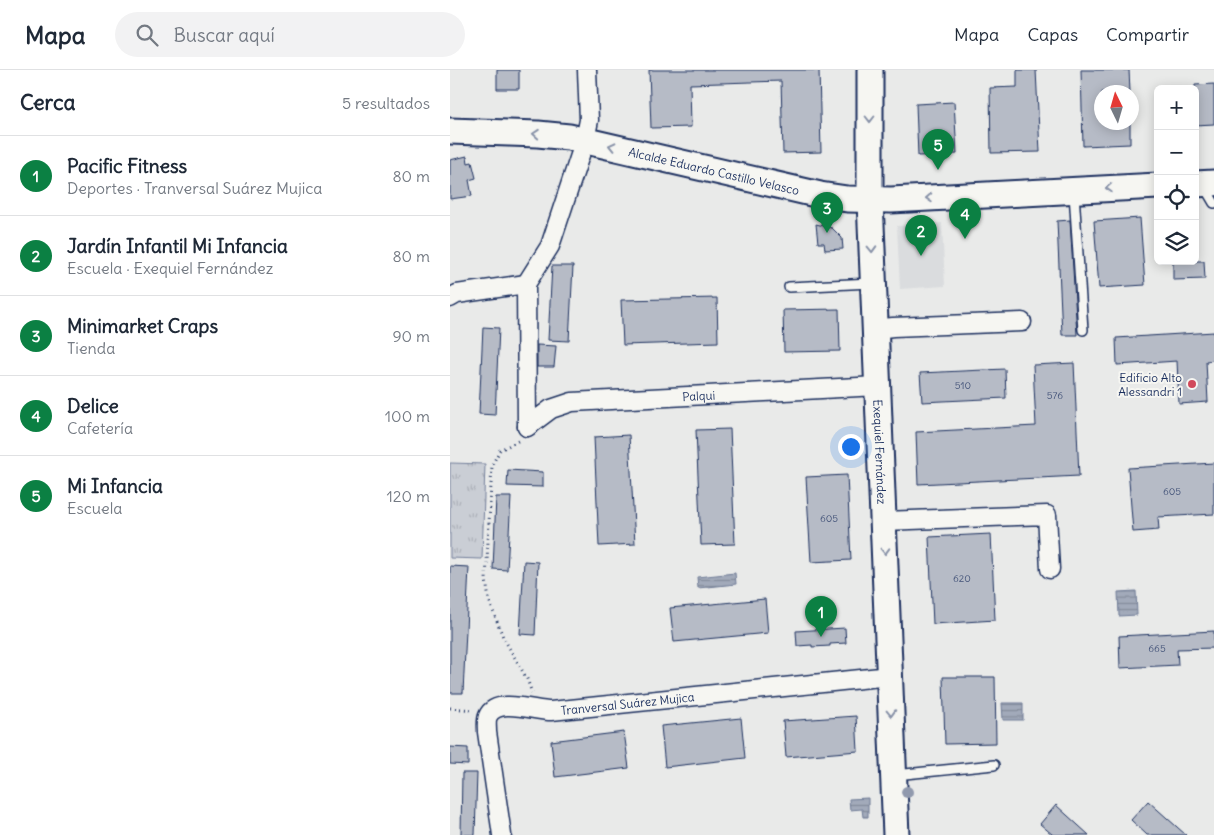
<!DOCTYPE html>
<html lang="es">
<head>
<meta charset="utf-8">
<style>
  :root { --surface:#fff; --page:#f2f2f3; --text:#1f2937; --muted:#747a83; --line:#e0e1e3; --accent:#0b8043 }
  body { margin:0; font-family:Delius,sans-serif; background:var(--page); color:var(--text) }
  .controls { position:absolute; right:15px; top:15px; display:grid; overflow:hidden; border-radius:8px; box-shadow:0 2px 12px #0003 }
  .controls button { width:45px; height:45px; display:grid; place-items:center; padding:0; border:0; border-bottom:1px solid var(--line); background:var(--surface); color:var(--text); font:25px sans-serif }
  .compass { position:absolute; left:644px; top:15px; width:45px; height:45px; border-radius:50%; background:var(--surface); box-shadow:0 2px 12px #0003; rotate:355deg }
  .you { position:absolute; left:400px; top:376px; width:18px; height:18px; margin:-12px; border:4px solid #fff; border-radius:50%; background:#1a73e8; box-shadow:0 0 0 8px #1a73e833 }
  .badge { display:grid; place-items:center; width:32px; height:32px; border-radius:50%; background:var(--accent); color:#fff; font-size:16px; font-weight:700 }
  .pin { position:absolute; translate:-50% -41px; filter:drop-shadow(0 1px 2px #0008) }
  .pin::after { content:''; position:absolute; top:26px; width:18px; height:15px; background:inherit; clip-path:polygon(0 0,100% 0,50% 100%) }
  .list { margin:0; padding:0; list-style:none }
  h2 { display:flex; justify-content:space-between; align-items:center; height:65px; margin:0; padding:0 20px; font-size:21px }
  h2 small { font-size:16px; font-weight:400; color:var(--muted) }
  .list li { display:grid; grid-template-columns:32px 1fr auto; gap:15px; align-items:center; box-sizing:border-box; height:80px; padding:0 20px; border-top:1px solid var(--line) }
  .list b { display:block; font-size:19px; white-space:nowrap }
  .list p { margin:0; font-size:16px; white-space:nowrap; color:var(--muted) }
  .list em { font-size:16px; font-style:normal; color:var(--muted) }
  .icon { flex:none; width:28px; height:28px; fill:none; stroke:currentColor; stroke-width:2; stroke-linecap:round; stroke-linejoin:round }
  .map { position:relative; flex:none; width:764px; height:765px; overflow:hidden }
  header { display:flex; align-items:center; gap:30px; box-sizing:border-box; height:70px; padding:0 25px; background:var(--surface); border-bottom:1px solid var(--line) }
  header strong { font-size:24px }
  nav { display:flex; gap:28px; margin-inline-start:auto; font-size:18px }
  .search { width:350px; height:45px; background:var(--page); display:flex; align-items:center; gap:12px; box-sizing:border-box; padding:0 18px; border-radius:28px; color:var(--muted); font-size:19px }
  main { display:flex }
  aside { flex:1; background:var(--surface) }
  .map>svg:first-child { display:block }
  .built { fill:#dadcde }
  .grass { fill:url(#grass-tufts); stroke:#727e9a }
  .water { fill:url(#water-rules); stroke:#6c7995 }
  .building { fill:#b6bbc6; stroke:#1b2f5e }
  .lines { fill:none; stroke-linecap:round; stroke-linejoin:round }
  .lane-casing { stroke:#1b2f5e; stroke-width:12 }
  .street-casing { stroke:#1b2f5e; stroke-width:21 }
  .secondary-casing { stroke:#1b2f5e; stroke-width:29 }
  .path { stroke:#1b2f5e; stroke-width:3; stroke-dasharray:1 4; stroke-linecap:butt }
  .lane { stroke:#f6f6f2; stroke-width:9 }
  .street { stroke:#f6f6f2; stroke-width:18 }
  .secondary { stroke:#f6f6f2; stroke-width:25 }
  .tree { fill:#9099ad }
  .oneway { stroke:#8892a8 }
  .poi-dot { fill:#d1495b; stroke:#f6f6f2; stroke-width:2 }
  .labels { text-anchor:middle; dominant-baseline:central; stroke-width:4; stroke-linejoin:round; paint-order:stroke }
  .number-label { font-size:10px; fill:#425278 }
  .street-label { font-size:12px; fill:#1b2f5e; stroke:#f6f6f2 }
  .poi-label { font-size:12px; fill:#1b2f5e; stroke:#f6f6f2; text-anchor:end }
</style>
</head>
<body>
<header>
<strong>Mapa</strong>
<div class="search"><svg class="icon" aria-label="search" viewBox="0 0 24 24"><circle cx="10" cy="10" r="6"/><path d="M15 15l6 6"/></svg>Buscar aquí</div>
<nav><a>Mapa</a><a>Capas</a><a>Compartir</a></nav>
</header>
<main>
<aside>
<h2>Cerca<small>5 resultados</small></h2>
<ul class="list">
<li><span class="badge">1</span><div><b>Pacific Fitness</b><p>Deportes · Tranversal Suárez Mujica</p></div><em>80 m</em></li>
<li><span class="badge">2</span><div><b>Jardín Infantil Mi Infancia</b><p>Escuela · Exequiel Fernández</p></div><em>80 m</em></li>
<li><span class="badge">3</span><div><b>Minimarket Craps</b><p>Tienda</p></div><em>90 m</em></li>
<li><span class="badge">4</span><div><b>Delice</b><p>Cafetería</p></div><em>100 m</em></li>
<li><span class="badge">5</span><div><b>Mi Infancia</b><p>Escuela</p></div><em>120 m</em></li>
</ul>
</aside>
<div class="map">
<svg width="764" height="765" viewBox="0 0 764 765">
  <defs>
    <pattern id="grass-tufts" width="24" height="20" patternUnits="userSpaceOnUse" patternTransform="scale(1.25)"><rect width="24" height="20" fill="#caced5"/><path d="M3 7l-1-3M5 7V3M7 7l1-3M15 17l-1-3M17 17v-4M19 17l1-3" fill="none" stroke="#adb1b9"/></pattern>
    <pattern id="water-rules" width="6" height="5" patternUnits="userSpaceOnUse" patternTransform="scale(1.25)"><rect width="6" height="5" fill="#a2aaba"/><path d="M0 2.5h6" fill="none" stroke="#838b9a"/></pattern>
  </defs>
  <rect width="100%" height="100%" fill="#e9eae9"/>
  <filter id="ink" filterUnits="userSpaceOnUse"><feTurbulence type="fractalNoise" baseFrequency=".02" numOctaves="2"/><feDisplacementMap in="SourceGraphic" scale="10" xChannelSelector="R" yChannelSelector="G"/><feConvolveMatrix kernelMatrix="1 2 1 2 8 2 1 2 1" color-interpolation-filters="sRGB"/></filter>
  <g filter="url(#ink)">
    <path class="built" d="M 492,153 L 495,216 L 450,219 L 447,156 Z"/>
    <path class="grass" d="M 0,393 L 35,394 L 32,489 L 0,488 Z"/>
    <path class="water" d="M 285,503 L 286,514 L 248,518 L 247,507 Z
      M 686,521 L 687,545 L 669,546 L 668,522 Z
      M 552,633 L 573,633 L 573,650 L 553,650 Z
      M 418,728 L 418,747 L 413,747 L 412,739 L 400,740 L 399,729 Z"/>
    <path class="building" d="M 47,0 L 69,0 L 69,19 L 47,19 Z
      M 199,0 L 369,0 L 371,82 L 333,83 L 331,11 L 240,14 L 241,57 L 201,58 Z
      M 567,0 L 586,0 L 590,82 L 541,83 L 540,18 L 567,17 Z
      M 631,0 L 679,0 L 680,22 L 652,22 L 652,52 L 680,52 L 680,74 L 633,76 Z
      M 764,14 L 764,54 L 745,55 L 745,15 Z
      M 504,32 L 507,84 L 468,86 L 466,34 Z
      M 17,86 L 18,93 L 22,92 L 26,108 L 19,110 L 22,126 L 0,129 L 0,90 Z
      M 690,148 L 695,215 L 649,218 L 644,151 Z
      M 620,150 L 627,265 L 612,265 L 607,151 Z
      M 366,154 L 382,158 L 392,168 L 393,179 L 375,180 L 374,173 L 368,173 Z
      M 723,191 L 754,191 L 755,209 L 723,210 Z
      M 102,196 L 123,196 L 119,271 L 98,270 Z
      M 267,228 L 268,272 L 173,275 L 171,230 Z
      M 389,239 L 390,281 L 334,282 L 333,240 Z
      M 33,257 L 49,258 L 45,345 L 29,344 Z
      M 764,262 L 764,290 L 756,291 L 758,332 L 729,334 L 727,291 L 667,295 L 666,268 Z
      M 87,275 L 106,276 L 104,297 L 87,297 Z
      M 624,293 L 629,406 L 468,414 L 466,362 L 586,356 L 583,295 Z
      M 555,299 L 556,328 L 472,332 L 470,303 Z
      M 280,359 L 285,474 L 251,475 L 246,360 Z
      M 179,365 L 185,474 L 149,476 L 144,367 Z
      M 764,393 L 764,444 L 708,447 L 709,460 L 683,462 L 678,398 Z
      M 58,400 L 93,402 L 93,417 L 57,416 Z
      M 397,405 L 401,490 L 361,492 L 356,407 Z
      M 46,427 L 61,427 L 57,500 L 43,499 Z
      M 541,464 L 545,550 L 483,554 L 479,467 Z
      M 74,491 L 88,492 L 85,565 L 70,564 Z
      M 0,496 L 19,497 L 13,623 L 0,623 Z
      M 315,529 L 318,563 L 224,572 L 220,538 Z
      M 395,558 L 396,573 L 380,574 L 380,576 L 362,577 L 362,575 L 347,576 L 346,561 Z
      M 764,561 L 764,578 L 727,579 L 728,595 L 670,598 L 669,566 Z
      M 493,607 L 545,607 L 546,673 L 495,674 Z
      M 406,646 L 408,681 L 336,687 L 333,651 Z
      M 291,648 L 295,688 L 215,697 L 211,656 Z
      M 174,662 L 179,698 L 105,707 L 101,671 Z
      M 0,677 L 18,678 L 18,695 L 0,694 Z
      M 12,703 L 27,703 L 25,765 L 11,765 Z
      M 698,731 L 736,765 L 697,765 L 681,750 Z
      M 606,735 L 639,765 L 603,765 L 590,754 Z"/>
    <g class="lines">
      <defs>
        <path id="lane" d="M 754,116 L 764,133
          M 624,123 L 633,260
          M 339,217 L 421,213
          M 445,705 L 544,695"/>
        <g id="street">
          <path d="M 0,228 L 7,224 L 76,214"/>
          <path d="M 425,259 L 443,257 L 572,252"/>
          <path d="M 77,357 L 76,214 L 100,176 L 135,70 L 139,50 L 137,0"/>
          <path id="s1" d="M 77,357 L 101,339 L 122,332 L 428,316"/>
          <path d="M 434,451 L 597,445 L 600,499"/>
          <path id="s2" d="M 52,765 L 37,662 C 37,657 36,650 38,646 C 47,627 84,641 101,641 L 440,606"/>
        </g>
        <g id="secondary">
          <path id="s3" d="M 420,0 L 420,130 L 446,765"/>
          <path id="s4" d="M 0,61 L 88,64 L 119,67 L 370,125 L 397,129 L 441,130 L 708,116"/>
          <path d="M 745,114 L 764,113"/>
        </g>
      </defs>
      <use href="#lane" class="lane-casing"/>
      <use href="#street" class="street-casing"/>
      <use href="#secondary" class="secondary-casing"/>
      <path class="path" d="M 68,371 L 50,380 L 42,395 L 36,510 L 39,530 L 53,567 L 77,609 L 82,623
        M 0,638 L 24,640"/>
      <use href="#lane" class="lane"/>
      <use href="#street" class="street"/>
      <use href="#secondary" class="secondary"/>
    </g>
    <circle class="tree" cx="457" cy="722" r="6"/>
    <defs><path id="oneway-chevron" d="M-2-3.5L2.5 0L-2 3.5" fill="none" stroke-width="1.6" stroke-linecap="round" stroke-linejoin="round" transform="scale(1.25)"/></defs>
    <g class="oneway">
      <use href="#oneway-chevron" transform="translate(420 49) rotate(90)"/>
      <use href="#oneway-chevron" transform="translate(86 64) rotate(-176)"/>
      <use href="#oneway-chevron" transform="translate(162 76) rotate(-167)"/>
      <use href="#oneway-chevron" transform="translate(659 118) rotate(177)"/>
      <use href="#oneway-chevron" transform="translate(479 128) rotate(177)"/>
      <use href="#oneway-chevron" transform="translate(422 179) rotate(88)"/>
      <use href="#oneway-chevron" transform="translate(435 481) rotate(88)"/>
      <use href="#oneway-chevron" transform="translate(441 643) rotate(88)"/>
    </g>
  </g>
  <circle class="poi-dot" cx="742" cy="314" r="5"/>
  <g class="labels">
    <g class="number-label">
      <text x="513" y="315">510</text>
      <text x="605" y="325">576</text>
      <text x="722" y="421">605</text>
      <text x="379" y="448">605</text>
      <text x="512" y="508">620</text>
      <text x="707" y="578">665</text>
    </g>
    <g class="street-label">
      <text stroke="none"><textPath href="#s4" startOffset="268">Alcalde Eduardo Castillo Velasco</textPath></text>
      <text stroke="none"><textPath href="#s1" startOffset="179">Palqui</textPath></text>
      <text stroke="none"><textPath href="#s3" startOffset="382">Exequiel Fernández</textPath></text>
      <text stroke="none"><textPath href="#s2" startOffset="264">Tranversal Suárez Mujica</textPath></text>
    </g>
    <g class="poi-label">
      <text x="732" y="307">Edificio Alto<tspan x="732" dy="14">Alessandri 1</tspan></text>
    </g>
  </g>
</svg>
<div class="controls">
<button>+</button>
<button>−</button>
<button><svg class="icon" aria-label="locate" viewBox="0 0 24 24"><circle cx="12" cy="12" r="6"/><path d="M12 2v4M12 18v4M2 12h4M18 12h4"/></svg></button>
<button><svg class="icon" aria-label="layers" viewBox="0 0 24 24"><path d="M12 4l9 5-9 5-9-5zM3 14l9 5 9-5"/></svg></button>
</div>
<svg class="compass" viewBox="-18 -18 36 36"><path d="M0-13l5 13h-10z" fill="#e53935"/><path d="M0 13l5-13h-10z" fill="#747a83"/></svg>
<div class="you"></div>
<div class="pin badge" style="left:371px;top:567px">1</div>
<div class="pin badge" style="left:471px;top:186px">2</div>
<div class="pin badge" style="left:377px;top:163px">3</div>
<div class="pin badge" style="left:515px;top:169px">4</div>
<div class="pin badge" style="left:488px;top:100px">5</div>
</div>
</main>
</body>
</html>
